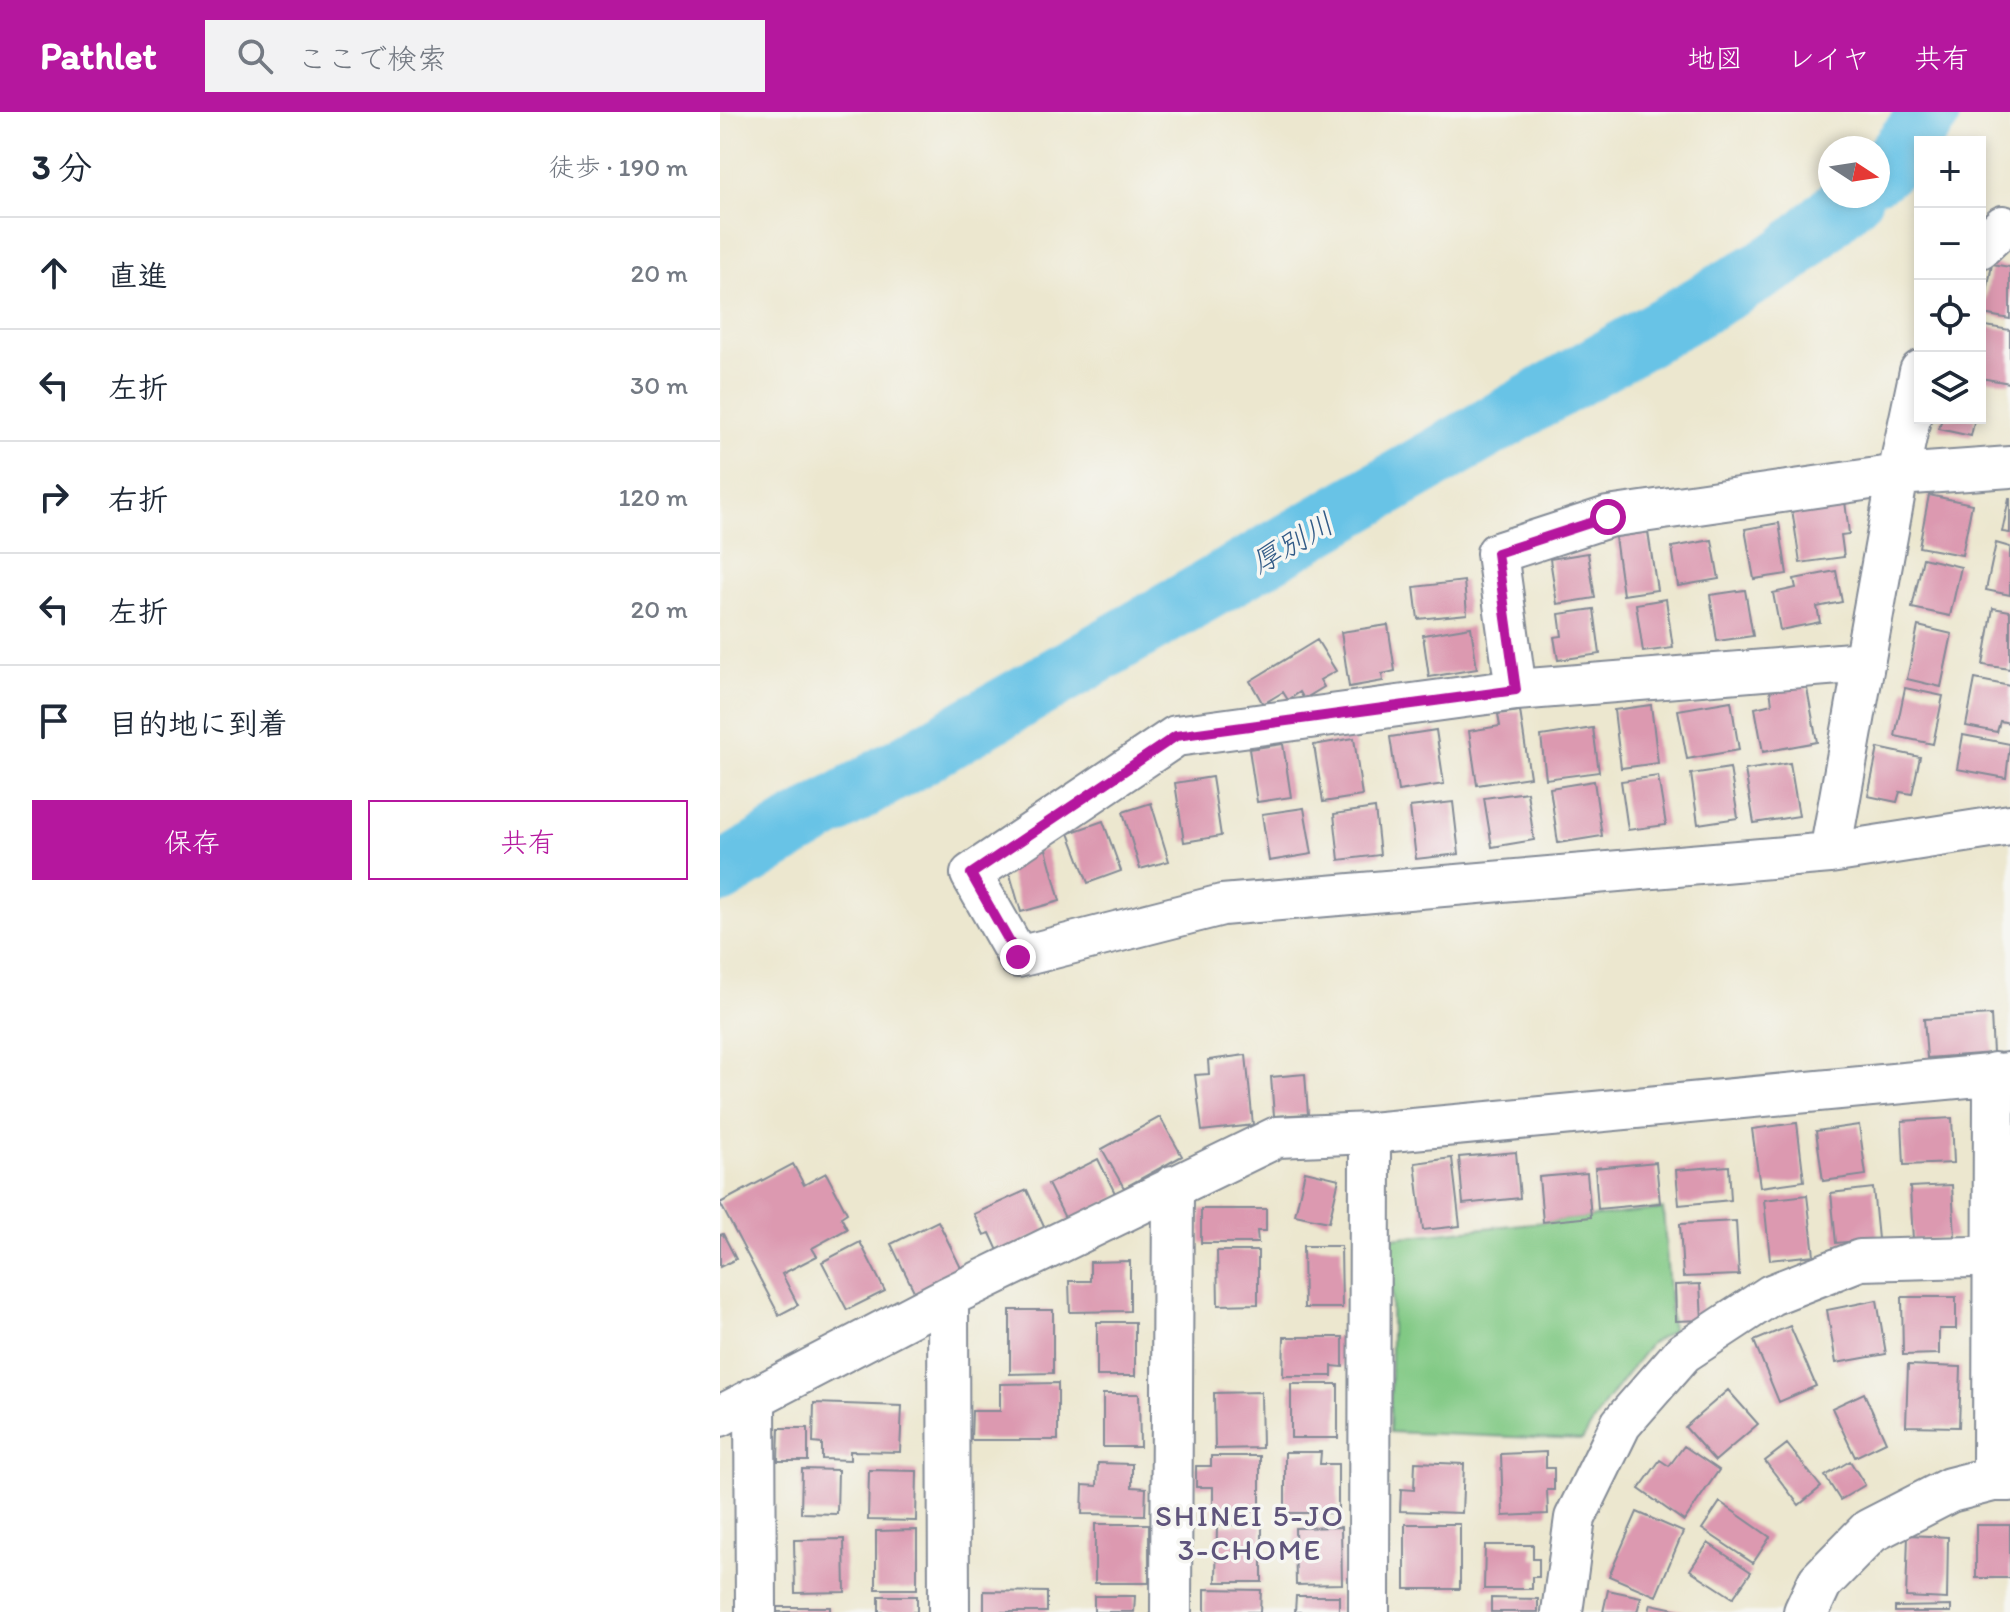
<!DOCTYPE html>
<html lang="ja">
<head>
<meta charset="utf-8">
<style>
  :root { --surface:#fff; --page:#f2f2f3; --text:#1f2937; --muted:#747a83; --line:#e0e1e3; --accent:#b5179e }
  body { margin:0; font-family:Itim,"Klee One",sans-serif; background:var(--page); color:var(--text) }
  .controls { position:absolute; right:24px; top:24px; display:grid; overflow:hidden; border-radius:0px; box-shadow:0 4px 12px #0003 }
  .controls button { width:72px; height:72px; display:grid; place-items:center; padding:0; border:0; border-bottom:2px solid var(--line); background:var(--surface); color:var(--text); font:40px sans-serif }
  .compass { position:absolute; left:1098px; top:24px; width:72px; height:72px; border-radius:50%; background:var(--surface); box-shadow:0 4px 12px #0003; rotate:102deg }
  .stop { position:absolute; width:24px; height:24px; margin:-18px; border:6px solid #b5179e; border-radius:50%; background:#fff }
  .stop.end { background:#b5179e; border-color:#fff; box-shadow:0 2px 8px #0008 }
  .list { margin:0; padding:0; list-style:none }
  h2 { display:flex; justify-content:space-between; align-items:center; height:104px; margin:0; padding:0 32px; font-size:34px }
  h2 small { font-size:26px; font-weight:400; color:var(--muted) }
  .list li { display:grid; grid-template-columns:52px 1fr auto; gap:24px; align-items:center; box-sizing:border-box; height:112px; padding:0 32px; border-top:2px solid var(--line) }
  .list b { display:block; font-size:30px; white-space:nowrap }
  .list em { font-size:26px; font-style:normal; color:var(--muted) }
  .actions { display:flex; gap:16px; padding:24px 32px }
  .actions a { flex:1; padding:18px 0; border:2px solid var(--accent); border-radius:0px; text-align:center; font-size:28px; color:var(--accent) }
  .actions .main { background:var(--accent); color:#fff }
  .icon { flex:none; width:44px; height:44px; fill:none; stroke:currentColor; stroke-width:2; stroke-linecap:round; stroke-linejoin:round }
  .map { position:relative; flex:none; width:1290px; height:1500px; overflow:hidden }
  header { display:flex; align-items:center; gap:48px; box-sizing:border-box; height:112px; padding:0 40px; background:var(--accent); color:#fff }
  header strong { font-size:38px }
  nav { display:flex; gap:44px; margin-inline-start:auto; font-size:28px }
  .search { width:560px; height:72px; background:var(--page); display:flex; align-items:center; gap:20px; box-sizing:border-box; padding:0 28px; border-radius:0px; color:var(--muted); font-size:30px }
  main { display:flex }
  aside { flex:1; background:var(--surface) }
  .map>svg:first-child { display:block }
  .green { fill:#81c984; stroke:#4e7c71; stroke-width:2 }
  .lines { fill:none; stroke-linecap:round; stroke-linejoin:round }
  .river { stroke:#68c3e6; stroke-width:60 }
  .building { fill:#dc99b0 }
  .street-casing { stroke:#848b96; stroke-width:44 }
  .secondary-casing { stroke:#848b96; stroke-width:48 }
  .street { stroke:#fff; stroke-width:40 }
  .secondary { stroke:#fff; stroke-width:44 }
  .route { stroke:#b5179e; stroke-width:10 }
  .labels { text-anchor:middle; dominant-baseline:central; stroke-width:7; stroke-linejoin:round; paint-order:stroke }
  .water-label { font-size:30px; font-style:italic; fill:#325b87; stroke:#f6f6f2 }
  .neighbourhood-label { font-size:30px; letter-spacing:2px; fill:#5f547b; stroke:#f6f6f2 }
</style>
</head>
<body>
<header>
<strong>Pathlet</strong>
<div class="search"><svg class="icon" aria-label="search" viewBox="0 0 24 24"><circle cx="10" cy="10" r="6"/><path d="M15 15l6 6"/></svg>ここで検索</div>
<nav><a>地図</a><a>レイヤ</a><a>共有</a></nav>
</header>
<main>
<aside>
<h2>3 分<small>徒歩 · 190 m</small></h2>
<ul class="list">
<li><svg class="icon" aria-label="ahead" viewBox="0 0 24 24"><path d="M12 20V5M6 11l6-6 6 6"/></svg><div><b>直進</b></div><em>20 m</em></li>
<li><svg class="icon" aria-label="left" viewBox="0 0 24 24"><path d="M17 20v-9H6M10 6l-5 5 5 5"/></svg><div><b>左折</b></div><em>30 m</em></li>
<li><svg class="icon" aria-label="right" viewBox="0 0 24 24"><path d="M7 20v-9h11M14 6l5 5-5 5"/></svg><div><b>右折</b></div><em>120 m</em></li>
<li><svg class="icon" aria-label="left" viewBox="0 0 24 24"><path d="M17 20v-9H6M10 6l-5 5 5 5"/></svg><div><b>左折</b></div><em>20 m</em></li>
<li><svg class="icon" aria-label="arrive" viewBox="0 0 24 24"><path d="M6 21V4h12l-3 4 3 4H6"/></svg><div><b>目的地に到着</b></div></li>
</ul>
<div class="actions"><a class="main">保存</a><a>共有</a></div>
</aside>
<div class="map">
<svg width="1290" height="1500" viewBox="0 0 1290 1500">
  <rect width="100%" height="100%" fill="#f6f6f2"/>
  <filter id="ink" filterUnits="userSpaceOnUse"><feTurbulence type="fractalNoise" baseFrequency=".0125" numOctaves="2"/><feDisplacementMap in="SourceGraphic" scale="16" xChannelSelector="R" yChannelSelector="G"/><feConvolveMatrix kernelMatrix="1 2 1 2 8 2 1 2 1" color-interpolation-filters="sRGB"/></filter>
  <filter id="wash" filterUnits="userSpaceOnUse"><feTurbulence type="fractalNoise" baseFrequency=".006" numOctaves="4" result="noise"/><feDisplacementMap in="SourceGraphic" scale="32" xChannelSelector="R" yChannelSelector="G"/><feGaussianBlur stdDeviation="1.8" result="paint"/><feColorMatrix in="noise" values="0 0 0 0 0 0 0 0 0 0 0 0 0 0 0 0 0 1.4 0 .05"/><feComposite in="paint" operator="in"/></filter>
  <g filter="url(#wash)">
    <rect width="100%" height="100%" fill="#ece7cf"/>
    <path class="green" d="M 943,1097 L 952,1219 L 930,1232 L 886,1290 L 862,1328 L 670,1320 L 672,1126 Z"/>
    <g class="lines">
      <path class="river" d="M 1158,61 L 1171,50 L 1211,0
        M 0,762 L 70,719 L 1068,143 L 1133,84"/>
    </g>
    <g id="blocks">
      <path class="building" d="M 1272,152 L 1290,155 L 1290,207 L 1263,202 Z
        M 1260,213 L 1290,218 L 1290,271 L 1260,266 Z
        M 1222,306 L 1255,306 L 1251,324 L 1219,317 Z
        M 1209,383 L 1252,392 L 1242,443 L 1199,435 Z
        M 1289,387 L 1290,387 L 1290,421 L 1282,420 Z
        M 1125,389 L 1129,422 L 1121,423 L 1124,445 L 1080,451 L 1072,397 Z
        M 1059,411 L 1067,462 L 1034,467 L 1025,417 Z
        M 928,420 L 937,478 L 903,483 L 895,425 Z
        M 992,428 L 999,467 L 958,474 L 952,435 Z
        M 1276,431 L 1290,435 L 1290,483 L 1266,478 Z
        M 868,441 L 875,486 L 837,492 L 830,447 Z
        M 1203,446 L 1241,455 L 1230,504 L 1192,496 Z
        M 1116,459 L 1122,490 L 1097,495 L 1100,510 L 1060,518 L 1053,481 L 1076,476 L 1074,467 Z
        M 744,469 L 747,502 L 698,507 L 694,475 Z
        M 1025,478 L 1033,524 L 997,529 L 990,483 Z
        M 946,487 L 953,536 L 923,540 L 916,492 Z
        M 1273,496 L 1290,499 L 1290,557 L 1263,553 Z
        M 874,497 L 880,542 L 838,548 L 834,525 L 842,524 L 839,502 Z
        M 668,513 L 675,559 L 662,562 L 663,569 L 629,575 L 621,520 Z
        M 1198,514 L 1232,522 L 1221,575 L 1187,567 Z
        M 751,515 L 757,557 L 709,565 L 703,523 Z
        M 597,528 L 616,559 L 600,568 L 604,575 L 584,587 L 580,580 L 568,588 L 563,580 L 543,592 L 530,569 Z
        M 1255,567 L 1290,574 L 1290,611 L 1280,609 L 1277,620 L 1246,614 Z
        M 1086,571 L 1097,630 L 1043,640 L 1035,596 L 1052,592 L 1050,577 Z
        M 1185,576 L 1223,584 L 1213,632 L 1175,624 Z
        M 1011,589 L 1019,638 L 967,647 L 958,598 Z
        M 931,593 L 938,651 L 901,656 L 894,598 Z
        M 800,599 L 810,665 L 757,673 L 749,619 L 780,614 L 778,602 Z
        M 873,616 L 879,660 L 826,667 L 821,624 Z
        M 716,618 L 724,672 L 678,679 L 670,625 Z
        M 1243,623 L 1290,632 L 1286,666 L 1237,657 Z
        M 634,626 L 642,684 L 603,690 L 594,633 Z
        M 563,632 L 571,685 L 537,690 L 529,637 Z
        M 1158,636 L 1200,645 L 1192,682 L 1180,680 L 1177,690 L 1148,684 Z
        M 1070,651 L 1079,704 L 1034,711 L 1025,658 Z
        M 1010,656 L 1018,706 L 978,712 L 971,662 Z
        M 938,664 L 946,713 L 908,718 L 901,669 Z
        M 492,665 L 501,724 L 464,730 L 455,671 Z
        M 874,669 L 882,724 L 838,731 L 830,676 Z
        M 807,680 L 814,728 L 772,735 L 764,686 Z
        M 733,690 L 739,742 L 696,747 L 690,695 Z
        M 431,691 L 449,749 L 420,757 L 403,700 Z
        M 584,696 L 592,742 L 549,749 L 542,702 Z
        M 655,696 L 660,743 L 619,748 L 614,702 Z
        M 383,709 L 401,759 L 368,771 L 349,721 Z
        M 326,737 L 340,789 L 301,800 L 286,749 Z
        M 1271,903 L 1273,941 L 1207,946 L 1204,907 Z
        M 526,943 L 533,1013 L 482,1019 L 475,963 L 489,962 L 488,948 Z
        M 585,962 L 588,1002 L 554,1004 L 551,965 Z
        M 440,1005 L 462,1044 L 404,1076 L 382,1037 Z
        M 1232,1006 L 1234,1051 L 1184,1053 L 1182,1009 Z
        M 1077,1011 L 1084,1069 L 1040,1075 L 1032,1017 Z
        M 1139,1013 L 1146,1063 L 1103,1069 L 1096,1019 Z
        M 796,1040 L 800,1086 L 743,1092 L 739,1045 Z
        M 732,1046 L 740,1114 L 703,1118 L 695,1051 Z
        M 378,1047 L 397,1085 L 347,1110 L 328,1072 Z
        M 936,1050 L 940,1091 L 878,1097 L 875,1056 Z
        M 73,1052 L 84,1073 L 106,1061 L 127,1101 L 121,1105 L 127,1117 L 92,1136 L 97,1144 L 62,1162 L 78,1193 L 59,1203 L 0,1091 Z
        M 1009,1054 L 1011,1088 L 959,1093 L 956,1058 Z
        M 585,1059 L 619,1067 L 609,1110 L 575,1103 Z
        M 867,1061 L 871,1105 L 823,1110 L 819,1065 Z
        M 1232,1073 L 1235,1125 L 1193,1128 L 1190,1075 Z
        M 1153,1076 L 1158,1127 L 1116,1131 L 1111,1081 Z
        M 307,1078 L 326,1119 L 279,1141 L 270,1121 L 264,1123 L 254,1102 Z
        M 1087,1083 L 1094,1143 L 1050,1148 L 1044,1088 Z
        M 481,1097 L 546,1097 L 546,1119 L 537,1119 L 538,1131 L 481,1131 Z
        M 218,1109 L 242,1158 L 195,1181 L 171,1132 Z
        M 1016,1109 L 1019,1163 L 963,1165 L 960,1112 Z
        M 3,1122 L 16,1147 L 0,1155 L 0,1123 Z
        M 140,1130 L 165,1179 L 127,1198 L 102,1150 Z
        M 583,1134 L 621,1134 L 622,1196 L 584,1196 Z
        M 497,1139 L 538,1139 L 538,1192 L 498,1193 Z
        M 410,1149 L 410,1199 L 350,1200 L 349,1169 L 370,1169 L 370,1150 Z
        M 980,1172 L 982,1208 L 956,1209 L 955,1173 Z
        M 1182,1185 L 1236,1185 L 1236,1217 L 1219,1217 L 1219,1242 L 1183,1243 Z
        M 1157,1188 L 1166,1242 L 1116,1251 L 1107,1198 Z
        M 290,1198 L 333,1198 L 333,1261 L 290,1262 Z
        M 377,1210 L 415,1210 L 415,1264 L 377,1264 Z
        M 1070,1214 L 1096,1274 L 1059,1290 L 1034,1229 Z
        M 564,1225 L 623,1225 L 623,1255 L 612,1254 L 612,1264 L 563,1264 Z
        M 1188,1253 L 1241,1255 L 1239,1315 L 1186,1314 Z
        M 338,1271 L 338,1328 L 251,1328 L 252,1299 L 280,1299 L 280,1272 Z
        M 571,1272 L 618,1272 L 618,1326 L 571,1326 Z
        M 1008,1278 L 1038,1312 L 995,1349 L 965,1315 Z
        M 541,1280 L 542,1336 L 495,1337 L 494,1281 Z
        M 1144,1281 L 1166,1330 L 1135,1345 L 1112,1296 Z
        M 383,1282 L 419,1282 L 420,1335 L 383,1335 Z
        M 94,1291 L 182,1294 L 180,1340 L 130,1339 L 130,1348 L 102,1347 L 102,1332 L 93,1331 Z
        M 59,1316 L 88,1316 L 88,1349 L 58,1349 Z
        M 1067,1332 L 1101,1375 L 1079,1393 L 1045,1349 Z
        M 964,1334 L 999,1358 L 964,1409 L 919,1377 L 940,1348 L 949,1354 Z
        M 565,1340 L 601,1340 L 600,1352 L 618,1352 L 618,1401 L 565,1401 Z
        M 826,1340 L 826,1356 L 834,1356 L 834,1378 L 827,1378 L 828,1402 L 783,1404 L 781,1342 Z
        M 491,1344 L 540,1344 L 540,1399 L 493,1399 L 493,1375 L 476,1375 L 476,1354 L 491,1354 Z
        M 1130,1349 L 1145,1373 L 1120,1388 L 1105,1364 Z
        M 695,1350 L 744,1352 L 742,1401 L 680,1399 L 681,1377 L 694,1378 Z
        M 378,1351 L 412,1352 L 412,1375 L 426,1376 L 425,1403 L 362,1402 L 363,1373 L 377,1374 Z
        M 82,1357 L 118,1358 L 117,1402 L 81,1401 Z
        M 149,1358 L 197,1359 L 196,1409 L 148,1408 Z
        M 1000,1390 L 1050,1425 L 1033,1451 L 982,1417 Z
        M 917,1400 L 963,1420 L 936,1484 L 889,1464 Z
        M 375,1412 L 429,1412 L 429,1471 L 375,1471 Z
        M 542,1412 L 542,1470 L 496,1470 L 497,1413 Z
        M 685,1412 L 740,1412 L 740,1477 L 685,1477 Z
        M 1256,1413 L 1290,1413 L 1290,1466 L 1256,1466 Z
        M 621,1415 L 622,1472 L 576,1473 L 575,1416 Z
        M 197,1418 L 197,1477 L 156,1477 L 156,1419 Z
        M 1188,1423 L 1228,1425 L 1227,1487 L 1186,1485 Z
        M 124,1427 L 125,1480 L 75,1481 L 74,1428 Z
        M 988,1431 L 1031,1460 L 1013,1486 L 970,1458 Z
        M 765,1433 L 813,1433 L 813,1447 L 819,1447 L 819,1465 L 812,1465 L 812,1477 L 764,1477 Z
        M 485,1477 L 541,1478 L 540,1500 L 485,1500 Z
        M 888,1478 L 921,1485 L 917,1500 L 883,1500 Z
        M 264,1479 L 327,1480 L 327,1500 L 264,1500 Z
        M 159,1484 L 197,1484 L 197,1500 L 159,1500 Z
        M 374,1484 L 415,1484 L 414,1500 L 374,1500 Z
        M 576,1484 L 619,1484 L 619,1500 L 575,1500 Z
        M 771,1486 L 818,1487 L 818,1500 L 771,1500 Z
        M 931,1492 L 964,1499 L 964,1500 L 929,1500 Z
        M 1231,1494 L 1231,1500 L 1175,1500 L 1175,1495 Z
        M 57,1495 L 110,1495 L 110,1500 L 57,1500 Z"/>
    </g>
  </g>
  <g filter="url(#ink)">
    <use href="#blocks" fill-opacity="0" stroke="#848b96" stroke-width="2"/>
    <g class="lines">
      <defs>
        <path id="street" d="M 1260,136 L 1283,114
          M 1144,550 L 796,578 L 456,624 L 251,762 L 298,845 L 502,793 L 1110,741 L 1290,713
          M 796,578 L 777,441 L 888,405 L 1178,363 L 1290,355
          M 1110,741 L 1178,363 L 1200,259
          M 228,1185 L 229,1500
          M 35,1285 L 36,1500
          M 0,1304 L 228,1185 L 557,1025 L 650,1021 L 1290,961
          M 1273,1367 L 1274,961
          M 451,1500 L 453,1074
          M 649,1500 L 650,1021
          M 842,1500 L 855,1406 L 901,1312 L 963,1241 L 1051,1183 L 1140,1148 L 1290,1144"/>
        <path id="secondary" d="M 1086,1500 L 1100,1470 L 1150,1419 L 1230,1378 L 1273,1367 L 1290,1367"/>
      </defs>
      <use href="#street" class="street-casing"/>
      <use href="#secondary" class="secondary-casing"/>
      <use href="#street" class="street"/>
      <use href="#secondary" class="secondary"/>
    </g>
  </g>
  <g class="lines" filter="url(#ink)">
    <path class="route" d="M 298,845 L 251,762 L 456,624 L 796,578 L 777,441 L 888,405"/>
  </g>
  <g class="labels">
    <g class="water-label">
      <text transform="translate(572 431) rotate(-30)">厚別川</text>
    </g>
    <g class="neighbourhood-label">
      <text x="530" y="1403">SHINEI 5-JO<tspan x="530" dy="34">3-CHOME</tspan></text>
    </g>
  </g>
</svg>
<div class="controls">
<button>+</button>
<button>−</button>
<button><svg class="icon" aria-label="locate" viewBox="0 0 24 24"><circle cx="12" cy="12" r="6"/><path d="M12 2v4M12 18v4M2 12h4M18 12h4"/></svg></button>
<button><svg class="icon" aria-label="layers" viewBox="0 0 24 24"><path d="M12 4l9 5-9 5-9-5zM3 14l9 5 9-5"/></svg></button>
</div>
<svg class="compass" viewBox="-18 -18 36 36"><path d="M0-13l5 13h-10z" fill="#e53935"/><path d="M0 13l5-13h-10z" fill="#747a83"/></svg>
<div class="stop" style="left:888px;top:405px"></div>
<div class="stop end" style="left:298px;top:845px"></div>
</div>
</main>
</body>
</html>
